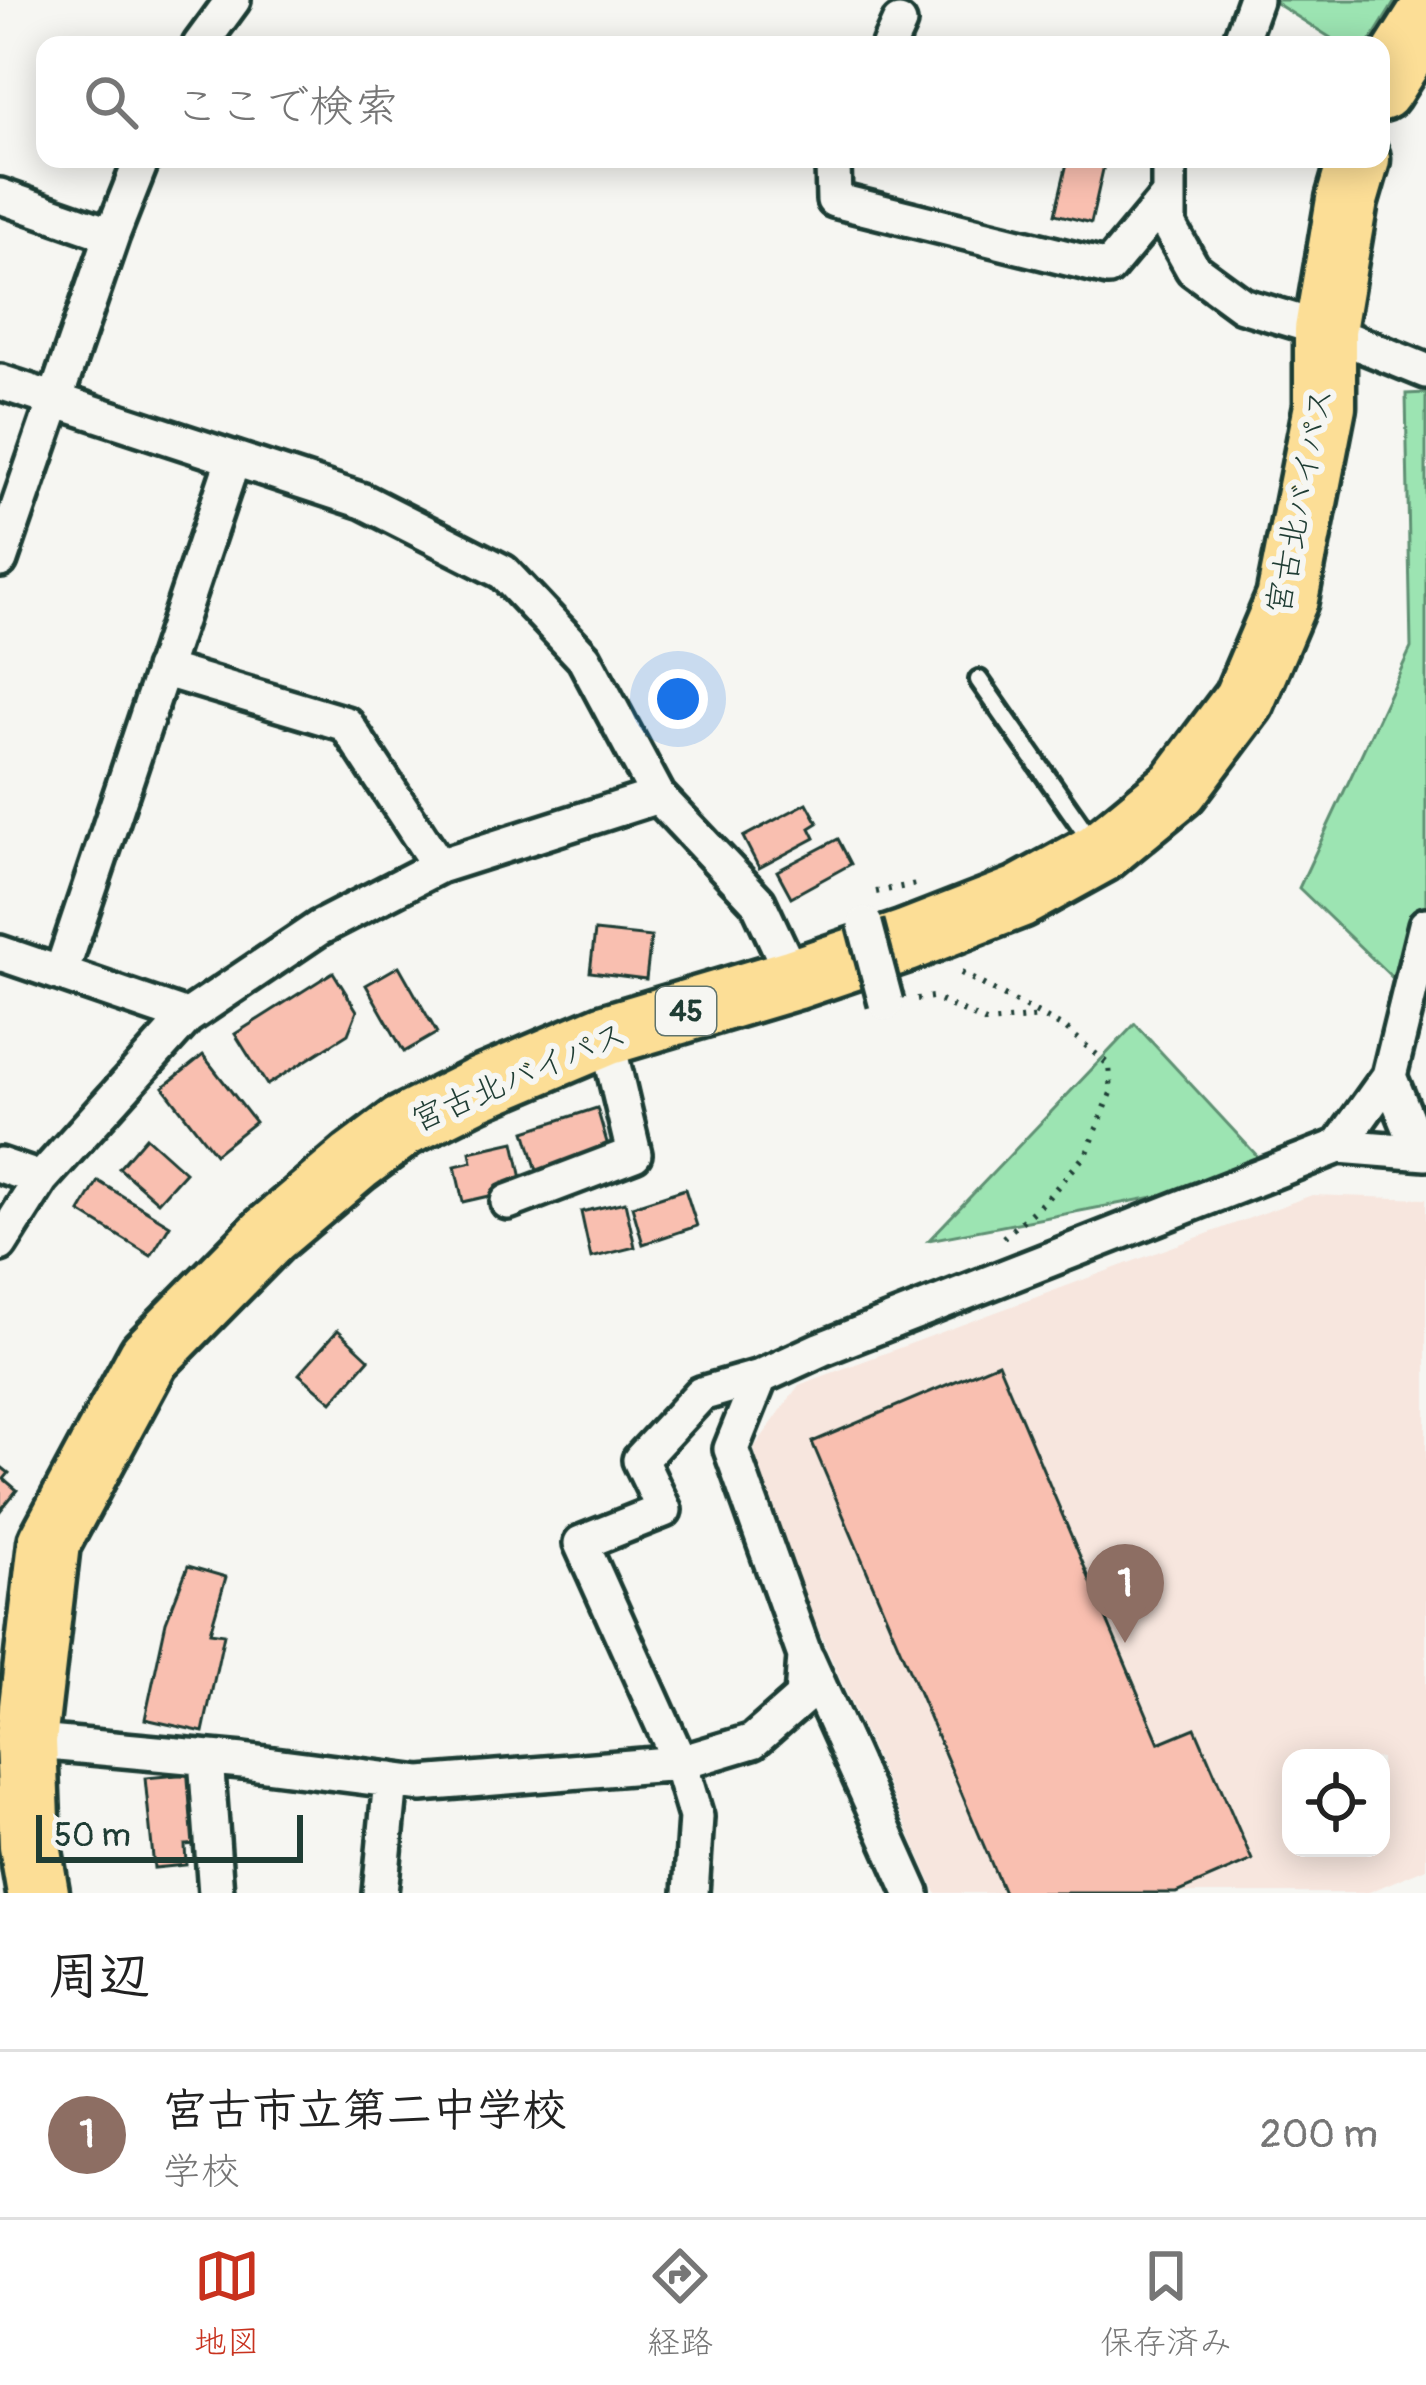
<!DOCTYPE html>
<html lang="ja">
<head>
<meta charset="utf-8">
<style>
  :root { --surface:#fff; --page:#f6f6f6; --text:#222; --muted:#767676; --line:#e0e0e0; --accent:#c8321e }
  body { margin:0; font-family:Pangolin,"Klee One",sans-serif; background:var(--page); color:var(--text) }
  .controls { position:absolute; right:36px; bottom:36px; display:grid; overflow:hidden; border-radius:24px; box-shadow:0 6px 30px #0003 }
  .controls button { width:108px; height:108px; display:grid; place-items:center; padding:0; border:0; border-bottom:3px solid var(--line); background:var(--surface); color:var(--text); font:60px sans-serif }
  .scale { position:absolute; left:36px; bottom:30px; width:267px; box-sizing:border-box; padding-left:12px; border:6px solid #1f3d34; border-top:0; font-size:33px; line-height:42px; white-space:nowrap; color:#1f3d34; -webkit-text-stroke:9px #f6f6f2; paint-order:stroke }
  .you { position:absolute; left:678px; top:699px; width:42px; height:42px; margin:-30px; border:9px solid #fff; border-radius:50%; background:#1a73e8; box-shadow:0 0 0 18px #1a73e833 }
  .badge { display:grid; place-items:center; width:78px; height:78px; border-radius:50%; background:var(--accent); color:#fff; font-size:39px; font-weight:700 }
  .pin { position:absolute; translate:-50% -99px; filter:drop-shadow(0 3px 6px #0008) }
  .pin::after { content:''; position:absolute; top:63px; width:42px; height:36px; background:inherit; clip-path:polygon(0 0,100% 0,50% 100%) }
  .list { margin:0; padding:0; list-style:none }
  h2 { display:flex; justify-content:space-between; align-items:center; height:156px; margin:0; padding:0 48px; font-size:51px }
  h2 small { font-size:39px; font-weight:400; color:var(--muted) }
  .list li { display:grid; grid-template-columns:78px 1fr auto; gap:36px; align-items:center; box-sizing:border-box; height:168px; padding:0 48px; border-top:3px solid var(--line) }
  .list b { display:block; font-size:45px; white-space:nowrap }
  .list p { margin:0; font-size:39px; white-space:nowrap; color:var(--muted) }
  .list em { font-size:39px; font-style:normal; color:var(--muted) }
  .icon { flex:none; width:66px; height:66px; fill:none; stroke:currentColor; stroke-width:2; stroke-linecap:round; stroke-linejoin:round }
  .map { position:relative; flex:none; width:1426px; height:1893px; overflow:hidden }
  .search { position:absolute; background:var(--surface); box-shadow:0 6px 30px #0003; left:36px; right:36px; top:36px; height:132px; display:flex; align-items:center; gap:30px; box-sizing:border-box; padding:0 42px; border-radius:24px; color:var(--muted); font-size:45px }
  .sheet { height:324px; background:var(--surface) }
  nav { display:flex; justify-content:space-around; align-items:center; box-sizing:border-box; height:168px; border-top:3px solid var(--line); background:var(--surface); font-size:33px; color:var(--muted) }
  nav a { display:grid; justify-items:center; gap:6px }
  nav .on { color:var(--accent) }
  .map>svg:first-child { display:block }
  .built { fill:#f7e6de; fill-rule:evenodd }
  .green { fill:#9ce4b2; stroke:#5e9073; stroke-width:3 }
  .building { fill:#f9bfb0; stroke:#1f3d34; stroke-width:3 }
  .lines { fill:none; stroke-linecap:round; stroke-linejoin:round }
  .lane-casing { stroke:#1f3d34; stroke-width:26 }
  .street-casing { stroke:#1f3d34; stroke-width:42 }
  .highway-casing { stroke:#1f3d34; stroke-width:69 }
  .path { stroke:#1f3d34; stroke-width:6; stroke-dasharray:3 9; stroke-linecap:butt }
  .lane { stroke:#f6f6f2; stroke-width:16 }
  .street { stroke:#f6f6f2; stroke-width:33 }
  .highway { stroke:#fcde96; stroke-width:60 }
  .street-bridge-casing { stroke:#1f3d34; stroke-width:42; stroke-linecap:butt }
  .street-bridge { stroke:#f6f6f2; stroke-width:33 }
  .labels { text-anchor:middle; dominant-baseline:central; stroke-width:12; stroke-linejoin:round; paint-order:stroke }
  .shield { fill:#f6f6f2; stroke:#60746d; stroke-width:3 }
  .shield-label { font-size:30px; font-weight:bold; fill:#1f3d34 }
  .street-label { font-size:33px; fill:#1f3d34; stroke:#f6f6f2 }
</style>
</head>
<body>
<div class="map">
<svg width="1426" height="1893" viewBox="0 0 1426 1893">
  <rect width="100%" height="100%" fill="#f6f6f2"/>
  <filter id="ink" filterUnits="userSpaceOnUse"><feTurbulence type="fractalNoise" baseFrequency=".00833" numOctaves="2"/><feDisplacementMap in="SourceGraphic" scale="24" xChannelSelector="R" yChannelSelector="G"/><feConvolveMatrix kernelMatrix="1 2 1 2 8 2 1 2 1" color-interpolation-filters="sRGB"/></filter>
  <g filter="url(#ink)">
    <path class="built" d="M 1312,1195 L 1426,1199 L 1426,1868 L 1367,1893 L 936,1893 L 773,1528 L 754,1448 L 799,1385 ZM 1291,1758 L 1381,1758 L 1381,1848 L 1291,1848 Z"/>
    <path class="green" d="M 1271,0 L 1396,0 L 1368,45 L 1342,45 Z
      M 1426,393 L 1426,1010 L 1299,888 L 1411,648 L 1406,394 Z
      M 1135,1024 L 1274,1174 L 929,1240 Z"/>
    <path class="building" d="M 1068,159 L 1104,165 L 1091,223 L 1055,214 Z
      M 807,803 L 818,823 L 810,828 L 815,838 L 759,868 L 743,837 Z
      M 838,839 L 851,864 L 791,897 L 777,871 Z
      M 595,931 L 651,937 L 646,979 L 590,972 Z
      M 399,966 L 437,1033 L 404,1052 L 366,985 Z
      M 333,972 L 357,1011 L 348,1034 L 267,1085 L 235,1034 Z
      M 203,1055 L 255,1122 L 215,1154 L 163,1087 Z
      M 597,1108 L 610,1153 L 538,1174 L 525,1131 Z
      M 146,1137 L 185,1172 L 158,1202 L 119,1168 Z
      M 514,1142 L 524,1188 L 463,1202 L 455,1166 L 472,1162 L 470,1152 Z
      M 98,1181 L 170,1225 L 151,1256 L 80,1212 Z
      M 685,1189 L 697,1226 L 643,1244 L 632,1206 Z
      M 625,1202 L 635,1247 L 591,1258 L 581,1212 Z
      M 338,1330 L 369,1359 L 332,1402 L 299,1374 Z
      M 998,1363 L 1159,1743 L 1195,1728 L 1252,1860 L 1176,1893 L 1004,1893 L 812,1442 Z
      M 0,1466 L 9,1473 L 4,1479 L 17,1490 L 0,1511 Z
      M 188,1566 L 226,1577 L 210,1632 L 224,1634 L 203,1732 L 145,1719 L 166,1622 Z
      M 200,1773 L 207,1843 L 185,1845 L 186,1865 L 154,1868 L 145,1778 Z"/>
    <g class="lines">
      <defs>
        <path id="lane" d="M 979,680 L 1095,846"/>
        <path id="street" d="M 200,45 L 233,0
          M 889,45 L 899,23
          M 1239,45 L 1255,0
          M 835,159 L 833,165 L 834,200 L 1108,268 L 1168,196
          M 1173,159 L 1169,167 L 1169,226 L 1193,269 L 1242,305 L 1325,330 L 1426,371
          M 0,196 L 112,235
          M 0,382 L 363,501 L 503,572 L 584,658 L 658,796 L 758,902 L 794,979
          M 0,560 L 112,235 L 142,159
          M 162,669 L 346,724 L 439,866
          M 0,953 L 187,1017
          M 61,973 L 233,460
          M 1389,1076 L 1419,1150
          M 1339,1146 L 1389,1076 L 1426,925
          M 0,1165 L 41,1179
          M 508,1202 L 634,1154 L 606,1035
          M 0,1244 L 41,1179 L 187,1017 L 319,928 L 439,866 L 658,796
          M 807,1659 L 912,1893
          M 13,1737 L 26,1741 L 243,1761 L 421,1784 L 680,1763 L 753,1741 L 802,1698 L 805,1656 L 731,1449 L 760,1377 L 821,1349 L 1339,1146 L 1426,1153
          M 206,1758 L 216,1893
          M 380,1893 L 391,1780
          M 691,1893 L 696,1817 L 680,1763 L 581,1543 L 664,1510 L 640,1460 L 701,1394 L 760,1377"/>
        <path id="highway" d="M 1381,90 L 1426,19
          M 38,1893 L 30,1846 L 26,1741 L 49,1543 L 149,1357 L 270,1234 L 355,1162 L 402,1127 L 476,1090 L 606,1035 L 794,979 L 906,941 L 1019,897 L 1099,853 L 1178,788 L 1244,700 L 1287,599 L 1325,406 L 1325,330 L 1347,200 L 1359,159"/>
      </defs>
      <use href="#lane" class="lane-casing"/>
      <use href="#street" class="street-casing"/>
      <use href="#highway" class="highway-casing"/>
      <path class="path" d="M 876,892 L 916,884
        M 961,973 L 1065,1028 L 1109,1065 L 1111,1093 L 1087,1153 L 1045,1201 L 998,1242
        M 917,999 L 932,997 L 986,1022 L 1042,1017"/>
      <use href="#lane" class="lane"/>
      <use href="#street" class="street"/>
      <use href="#highway" class="highway"/>
      <defs>
        <path id="street-bridge" d="M 865,924 L 886,1003"/>
      </defs>
      <use href="#street-bridge" class="street-bridge-casing"/>
      <use href="#street-bridge" class="street-bridge"/>
    </g>
  </g>
  <g class="labels">
    <rect class="shield" x="656" y="987" width="60" height="48" rx="9"/>
    <g class="shield-label">
      <text x="686" y="1011">45</text>
    </g>
    <g class="street-label">
      <text transform="translate(1300 501) rotate(-79)">宮古北バイパス</text>
      <text transform="translate(519 1077) rotate(-23)">宮古北バイパス</text>
    </g>
  </g>
</svg>
<div class="controls">
<button><svg class="icon" aria-label="locate" viewBox="0 0 24 24"><circle cx="12" cy="12" r="6"/><path d="M12 2v4M12 18v4M2 12h4M18 12h4"/></svg></button>
</div>
<div class="scale">50 m</div>
<div class="you"></div>
<div class="pin badge" style="left:1125px;top:1643px;background:#8d6e63">1</div>
<div class="search"><svg class="icon" aria-label="search" viewBox="0 0 24 24"><circle cx="10" cy="10" r="6"/><path d="M15 15l6 6"/></svg>ここで検索</div>
</div>
<section class="sheet">
<h2>周辺<small></small></h2>
<ul class="list">
<li><span class="badge" style="background:#8d6e63">1</span><div><b>宮古市立第二中学校</b><p>学校</p></div><em>200 m</em></li>
</ul>
</section>
<nav>
<a class="on"><svg class="icon" aria-label="map" viewBox="0 0 24 24"><path d="M3 6l6-2 6 2 6-2v14l-6 2-6-2-6 2zM9 4v14M15 6v14"/></svg>地図</a>
<a><svg class="icon" aria-label="directions" viewBox="0 0 24 24"><path d="M12 3l9 9-9 9-9-9zM9 14v-3h6M13 9l2 2-2 2"/></svg>経路</a>
<a><svg class="icon" aria-label="saved" viewBox="0 0 24 24"><path d="M7 4h10v16l-5-4-5 4z"/></svg>保存済み</a>
</nav>
</body>
</html>
